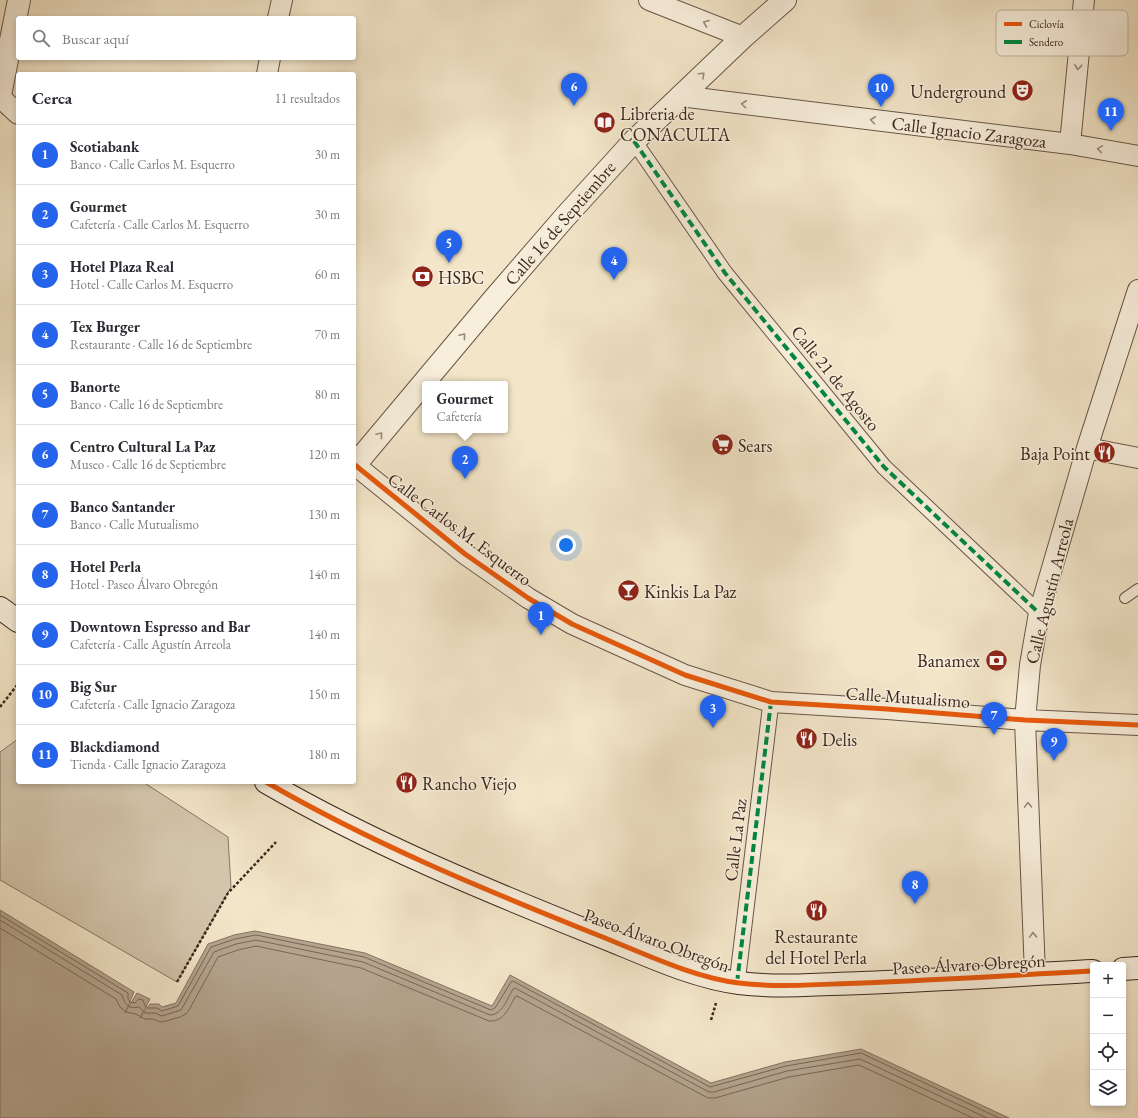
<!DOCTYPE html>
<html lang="es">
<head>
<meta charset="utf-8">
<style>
  :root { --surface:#fff; --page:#f2f2f3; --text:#2b2b33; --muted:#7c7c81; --line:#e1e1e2; --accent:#2563eb }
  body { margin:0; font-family:"EB Garamond",serif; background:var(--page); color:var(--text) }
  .controls { position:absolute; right:12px; bottom:12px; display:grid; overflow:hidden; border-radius:4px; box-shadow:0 2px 6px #0003 }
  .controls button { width:36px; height:36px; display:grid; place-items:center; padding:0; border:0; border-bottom:1px solid var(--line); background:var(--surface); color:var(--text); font:20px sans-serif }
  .you { position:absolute; left:566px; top:545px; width:14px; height:14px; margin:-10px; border:3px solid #fff; border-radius:50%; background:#1a73e8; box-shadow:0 0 0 6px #1a73e833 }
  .badge { display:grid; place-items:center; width:26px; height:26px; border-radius:50%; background:var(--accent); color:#fff; font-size:13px; font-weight:700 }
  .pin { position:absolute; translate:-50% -33px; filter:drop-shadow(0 1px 2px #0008) }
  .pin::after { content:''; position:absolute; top:21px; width:14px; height:12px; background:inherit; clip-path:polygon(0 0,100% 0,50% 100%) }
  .popup { position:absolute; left:422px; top:381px; width:86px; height:52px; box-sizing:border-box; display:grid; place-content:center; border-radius:4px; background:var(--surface); filter:drop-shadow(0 1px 3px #0005); font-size:13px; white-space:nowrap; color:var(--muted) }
  .popup b { font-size:15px; color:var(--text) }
  .popup::after { content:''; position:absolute; left:50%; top:100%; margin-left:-8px; border:8px solid transparent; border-top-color:var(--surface) }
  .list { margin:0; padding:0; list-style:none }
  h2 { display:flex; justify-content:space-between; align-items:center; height:52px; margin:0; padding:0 16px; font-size:17px }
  h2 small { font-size:13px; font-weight:400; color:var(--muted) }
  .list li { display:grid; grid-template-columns:26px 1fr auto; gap:12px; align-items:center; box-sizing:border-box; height:60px; padding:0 16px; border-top:1px solid var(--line) }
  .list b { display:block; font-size:15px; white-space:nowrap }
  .list p { margin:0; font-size:13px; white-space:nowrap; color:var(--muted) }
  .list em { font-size:13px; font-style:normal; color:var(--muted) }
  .icon { flex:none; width:22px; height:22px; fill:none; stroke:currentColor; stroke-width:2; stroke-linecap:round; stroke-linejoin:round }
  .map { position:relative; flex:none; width:1138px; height:1118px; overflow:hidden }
  .search { position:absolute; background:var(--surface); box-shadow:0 2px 6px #0003; left:16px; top:16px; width:340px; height:44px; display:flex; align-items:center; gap:10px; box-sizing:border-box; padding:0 14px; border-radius:4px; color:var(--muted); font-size:15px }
  .panel { position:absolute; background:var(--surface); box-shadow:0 2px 6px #0003; left:16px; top:72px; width:340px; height:712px; border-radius:4px }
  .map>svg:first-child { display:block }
  .green { fill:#d3c5ab; stroke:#877664 }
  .water { fill:#b4a48e; stroke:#847261 }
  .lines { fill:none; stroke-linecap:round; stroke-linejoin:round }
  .shore { stroke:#786656; stroke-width:1 }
  .service-casing { stroke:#695648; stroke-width:12 }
  .pedestrian-casing { stroke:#695648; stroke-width:17 }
  .minor-casing { stroke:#695648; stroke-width:22 }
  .tertiary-casing { stroke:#695648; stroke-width:24 }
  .secondary-casing { stroke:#3b271e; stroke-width:24 }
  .path { stroke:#3b271e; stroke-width:2.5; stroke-dasharray:3 2; stroke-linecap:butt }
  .service { stroke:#f7eedb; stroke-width:10 }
  .pedestrian { stroke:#f7eedb; stroke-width:15 }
  .minor { stroke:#f7eedb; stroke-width:20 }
  .tertiary { stroke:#f7eedb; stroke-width:22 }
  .secondary { stroke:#f7eedb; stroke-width:22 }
  .quiet { stroke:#00873e; stroke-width:4; stroke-dasharray:8 4; stroke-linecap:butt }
  .cycleway-casing { stroke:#f7eedb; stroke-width:8 }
  .cycleway { stroke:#e8590c; stroke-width:5 }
  .oneway { stroke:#998a7c }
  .labels { text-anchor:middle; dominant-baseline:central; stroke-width:3; stroke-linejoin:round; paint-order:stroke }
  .poi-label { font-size:18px; fill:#3b271e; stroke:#f7eedb; text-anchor:start }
  .street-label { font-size:18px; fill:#3b271e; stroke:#f7eedb }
  .key { fill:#f7eedb; stroke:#bfb2a2; stroke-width:1 }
  .key-label { font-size:11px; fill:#3b271e }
</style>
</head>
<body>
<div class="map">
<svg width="1138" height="1118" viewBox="0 0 1138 1118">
  <rect width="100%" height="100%" fill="#f2e5c8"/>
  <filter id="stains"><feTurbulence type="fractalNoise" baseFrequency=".005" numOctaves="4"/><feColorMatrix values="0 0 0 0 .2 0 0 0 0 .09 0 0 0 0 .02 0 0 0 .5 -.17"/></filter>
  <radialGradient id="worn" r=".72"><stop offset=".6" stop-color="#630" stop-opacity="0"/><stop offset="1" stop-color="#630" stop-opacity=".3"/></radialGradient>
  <path class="green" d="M 18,739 L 18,782 L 143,782 L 228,837 L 231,887 L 177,982 L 0,880 L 0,752 Z"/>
  <path class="water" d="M 0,910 L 134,992 L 125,1013 L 137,993 L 150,999 L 140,1018 L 150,1004 L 159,1004 L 162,1007 L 176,1003 L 208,944 L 234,935 L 255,931 L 365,953 L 492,1006 L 510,975 L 711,1083 L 785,1062 L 861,1049 L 1009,1118 L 0,1118 Z"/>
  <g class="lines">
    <path class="shore" d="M 0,915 L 128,993 L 128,999 L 130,1002 L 135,1003 L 139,999 L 143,1000 L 145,1006 L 148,1008 L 157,1008 L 162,1011 L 178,1006 L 211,947 L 235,939 L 256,935 L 364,957 L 491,1010 L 495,1008 L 511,982 L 513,981 L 710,1087 L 786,1066 L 861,1053 L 999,1118
      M 0,920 L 122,995 C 125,1005 128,1009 139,1007 L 145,1013 L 155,1013 L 162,1016 L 181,1010 L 214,952 L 236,944 L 256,940 L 363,962 L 490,1015 C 502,1015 508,998 513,989 L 515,988 L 709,1092 L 714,1092 L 787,1071 L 860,1059 L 987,1118
      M 0,928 L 116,999 L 120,1007 L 126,1012 L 136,1014 L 145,1019 L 153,1019 L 160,1022 L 166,1021 L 180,1017 L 186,1014 L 189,1010 L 218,957 L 238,950 L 256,946 L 361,968 L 489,1021 C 504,1022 509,1008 515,997 L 517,996 L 708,1098 L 715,1098 L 789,1077 L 859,1065 L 973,1118"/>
    <defs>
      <path id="service" d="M 1125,598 L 1138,589"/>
      <path id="pedestrian" d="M 634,141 L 725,273 L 884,467 L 1039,613
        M 737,983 L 771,702"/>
      <path id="minor" d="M 649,0 L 743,37
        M 278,18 L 282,0
        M 267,74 L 270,58
        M 680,96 L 1070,144 L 1138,156
        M 0,97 L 18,114
        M 1070,144 L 1084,0
        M 1087,448 L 1138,458
        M 355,465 L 465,554 L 528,598 L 572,624 L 685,675 L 771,702 L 887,709 L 1025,720 L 1138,725
        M 1035,974 L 1025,720 L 1030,665 L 1039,613 L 1087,448 L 1138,290"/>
      <path id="tertiary" d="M 0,95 L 19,0
        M 354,466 L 494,299 L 565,217 L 634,141 L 743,37 L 785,0"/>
      <path id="secondary" d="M 0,608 L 18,621
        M 266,782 C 371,843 483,889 595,934 C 641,952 691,977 739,983 C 780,988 821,984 862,983 C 939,980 1016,975 1093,971
        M 1123,969 L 1138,968"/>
    </defs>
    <use href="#service" class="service-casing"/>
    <use href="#pedestrian" class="pedestrian-casing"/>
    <use href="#minor" class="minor-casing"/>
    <use href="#tertiary" class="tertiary-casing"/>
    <use href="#secondary" class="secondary-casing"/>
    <path class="path" d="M 0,707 L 18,684
      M 177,982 L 228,893 L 276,842
      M 711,1020 L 716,1003"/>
    <use href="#service" class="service"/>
    <use href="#pedestrian" class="pedestrian"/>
    <use href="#minor" class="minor"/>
    <use href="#tertiary" class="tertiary"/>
    <use href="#secondary" class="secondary"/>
    <path class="quiet" d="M 634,141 L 725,273 L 884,467 L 1039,613
      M 737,983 L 771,702"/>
    <defs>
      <path id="cycleway" d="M 354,466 L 355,465 L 465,554 L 528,598 L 572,624 L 685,675 L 771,702 L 887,709 L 1025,720 L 1138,725
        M 266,782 C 371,843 483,889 595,934 C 641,952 691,977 739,983 C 780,988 821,984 862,983 C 939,980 1016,975 1093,971"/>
    </defs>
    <use href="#cycleway" class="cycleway-casing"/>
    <use href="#cycleway" class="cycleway"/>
  </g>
  <defs><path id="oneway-chevron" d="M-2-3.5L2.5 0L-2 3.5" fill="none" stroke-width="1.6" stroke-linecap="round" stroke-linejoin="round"/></defs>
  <g class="oneway">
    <use href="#oneway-chevron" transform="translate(706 23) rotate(-158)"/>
    <use href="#oneway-chevron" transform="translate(1078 67) rotate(96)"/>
    <use href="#oneway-chevron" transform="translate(702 75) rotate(-43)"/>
    <use href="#oneway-chevron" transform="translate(744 104) rotate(-173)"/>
    <use href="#oneway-chevron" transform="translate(873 120) rotate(-173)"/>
    <use href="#oneway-chevron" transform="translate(1100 149) rotate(-171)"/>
    <use href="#oneway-chevron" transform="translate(463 336) rotate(-50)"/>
    <use href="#oneway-chevron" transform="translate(380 435) rotate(-50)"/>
    <use href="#oneway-chevron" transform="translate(1028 805) rotate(-92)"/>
    <use href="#oneway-chevron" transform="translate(1033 935) rotate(-92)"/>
  </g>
  <defs>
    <symbol id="theatre-disc" viewBox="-11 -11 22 22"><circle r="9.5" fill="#8f2418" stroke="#f7eedb"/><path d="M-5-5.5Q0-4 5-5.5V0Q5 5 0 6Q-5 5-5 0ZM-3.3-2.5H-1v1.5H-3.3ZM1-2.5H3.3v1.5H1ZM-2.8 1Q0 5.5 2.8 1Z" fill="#fff"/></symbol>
    <symbol id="library-disc" viewBox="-11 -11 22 22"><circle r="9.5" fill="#8f2418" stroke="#f7eedb"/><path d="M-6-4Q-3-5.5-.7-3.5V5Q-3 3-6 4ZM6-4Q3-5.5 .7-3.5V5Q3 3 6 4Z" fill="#fff"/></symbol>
    <symbol id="bank-disc" viewBox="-11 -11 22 22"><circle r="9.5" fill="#8f2418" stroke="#f7eedb"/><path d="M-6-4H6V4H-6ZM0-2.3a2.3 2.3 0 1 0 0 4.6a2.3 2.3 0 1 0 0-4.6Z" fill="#fff"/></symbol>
    <symbol id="supermarket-disc" viewBox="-11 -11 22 22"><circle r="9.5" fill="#8f2418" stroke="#f7eedb"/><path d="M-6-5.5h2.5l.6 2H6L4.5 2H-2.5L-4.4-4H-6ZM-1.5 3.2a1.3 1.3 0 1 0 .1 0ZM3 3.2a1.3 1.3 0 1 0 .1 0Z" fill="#fff"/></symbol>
    <symbol id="restaurant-disc" viewBox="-11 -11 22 22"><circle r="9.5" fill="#8f2418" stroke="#f7eedb"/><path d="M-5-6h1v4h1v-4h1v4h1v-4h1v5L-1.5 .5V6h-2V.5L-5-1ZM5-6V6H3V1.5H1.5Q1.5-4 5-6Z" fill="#fff"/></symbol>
    <symbol id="bar-disc" viewBox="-11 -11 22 22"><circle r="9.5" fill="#8f2418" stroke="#f7eedb"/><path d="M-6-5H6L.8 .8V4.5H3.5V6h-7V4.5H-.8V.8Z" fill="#fff"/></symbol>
  </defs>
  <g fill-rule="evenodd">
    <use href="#theatre-disc" x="1010" y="78" width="25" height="25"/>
    <use href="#library-disc" x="592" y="110" width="25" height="25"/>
    <use href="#bank-disc" x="410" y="264" width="25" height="25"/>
    <use href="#supermarket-disc" x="710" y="432" width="25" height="25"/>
    <use href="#restaurant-disc" x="1092" y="440" width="25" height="25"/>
    <use href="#bar-disc" x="616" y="578" width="25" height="25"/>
    <use href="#bank-disc" x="984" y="648" width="25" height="25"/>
    <use href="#restaurant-disc" x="794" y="726" width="25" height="25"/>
    <use href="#restaurant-disc" x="394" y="770" width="25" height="25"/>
    <use href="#restaurant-disc" x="804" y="898" width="25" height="25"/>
  </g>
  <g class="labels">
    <g class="poi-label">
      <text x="1006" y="91" text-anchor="end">Underground</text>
      <text x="620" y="113">Libreria de<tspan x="620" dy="21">CONACULTA</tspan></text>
      <text x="438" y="277">HSBC</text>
      <text x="738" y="445">Sears</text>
      <text x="1090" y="453" text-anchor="end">Baja Point</text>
      <text x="644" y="591">Kinkis La Paz</text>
      <text x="980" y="660" text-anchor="end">Banamex</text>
      <text x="822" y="739">Delis</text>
      <text x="422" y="783">Rancho Viejo</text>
      <text x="816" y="936" text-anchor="middle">Restaurante<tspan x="816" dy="21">del Hotel Perla</tspan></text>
    </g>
    <g class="street-label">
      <text transform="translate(969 132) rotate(7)">Calle Ignacio Zaragoza</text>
      <text transform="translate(560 223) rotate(-49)">Calle 16 de Septiembre</text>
      <text transform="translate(836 378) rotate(51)">Calle 21 de Agosto</text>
      <text transform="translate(460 529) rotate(37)">Calle Carlos M. Esquerro</text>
      <text transform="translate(1049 591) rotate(-76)">Calle Agustín Arreola</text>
      <text transform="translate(908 697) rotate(4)">Calle Mutualismo</text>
      <text transform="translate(735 840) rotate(-83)">Calle La Paz</text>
      <text transform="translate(657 940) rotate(20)">Paseo Álvaro Obregón</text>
      <text transform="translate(969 964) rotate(-3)">Paseo Álvaro Obregón</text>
    </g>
  </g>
  <rect x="996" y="10" width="132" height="46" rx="6" class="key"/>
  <rect x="1004" y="22" width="18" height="4" fill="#e8590c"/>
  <rect x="1004" y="40" width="18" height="4" fill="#00873e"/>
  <g class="key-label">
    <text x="1029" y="28">Ciclovía</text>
    <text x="1029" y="46">Sendero</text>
  </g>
  <rect width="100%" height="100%" filter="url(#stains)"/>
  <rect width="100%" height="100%" fill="url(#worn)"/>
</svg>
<div class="controls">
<button>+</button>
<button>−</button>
<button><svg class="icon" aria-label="locate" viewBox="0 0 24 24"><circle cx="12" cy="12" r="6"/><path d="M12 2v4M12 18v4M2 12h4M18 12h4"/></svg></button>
<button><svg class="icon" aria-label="layers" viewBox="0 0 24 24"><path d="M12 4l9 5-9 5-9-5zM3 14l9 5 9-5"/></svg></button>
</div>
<div class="you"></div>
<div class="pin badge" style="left:541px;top:635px">1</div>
<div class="pin badge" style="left:465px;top:479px">2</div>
<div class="popup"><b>Gourmet</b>Cafetería</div>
<div class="pin badge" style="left:713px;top:728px">3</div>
<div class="pin badge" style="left:614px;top:280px">4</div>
<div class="pin badge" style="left:449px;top:263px">5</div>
<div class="pin badge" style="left:574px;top:106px">6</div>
<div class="pin badge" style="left:994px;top:735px">7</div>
<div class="pin badge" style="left:915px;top:904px">8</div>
<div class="pin badge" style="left:1054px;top:761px">9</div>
<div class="pin badge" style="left:881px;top:107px">10</div>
<div class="pin badge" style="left:1111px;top:131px">11</div>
<div class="search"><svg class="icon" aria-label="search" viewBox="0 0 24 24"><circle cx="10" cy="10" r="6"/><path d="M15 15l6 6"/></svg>Buscar aquí</div>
<section class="panel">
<h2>Cerca<small>11 resultados</small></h2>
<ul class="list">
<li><span class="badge">1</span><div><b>Scotiabank</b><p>Banco · Calle Carlos M. Esquerro</p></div><em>30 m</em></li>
<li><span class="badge">2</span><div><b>Gourmet</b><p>Cafetería · Calle Carlos M. Esquerro</p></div><em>30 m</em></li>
<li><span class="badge">3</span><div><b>Hotel Plaza Real</b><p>Hotel · Calle Carlos M. Esquerro</p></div><em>60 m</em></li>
<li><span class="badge">4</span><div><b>Tex Burger</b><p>Restaurante · Calle 16 de Septiembre</p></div><em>70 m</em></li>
<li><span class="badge">5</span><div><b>Banorte</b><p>Banco · Calle 16 de Septiembre</p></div><em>80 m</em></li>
<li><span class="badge">6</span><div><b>Centro Cultural La Paz</b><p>Museo · Calle 16 de Septiembre</p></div><em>120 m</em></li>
<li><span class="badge">7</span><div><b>Banco Santander</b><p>Banco · Calle Mutualismo</p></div><em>130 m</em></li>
<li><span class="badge">8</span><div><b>Hotel Perla</b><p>Hotel · Paseo Álvaro Obregón</p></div><em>140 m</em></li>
<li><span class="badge">9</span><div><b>Downtown Espresso and Bar</b><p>Cafetería · Calle Agustín Arreola</p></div><em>140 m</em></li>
<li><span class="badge">10</span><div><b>Big Sur</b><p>Cafetería · Calle Ignacio Zaragoza</p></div><em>150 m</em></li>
<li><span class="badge">11</span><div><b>Blackdiamond</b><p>Tienda · Calle Ignacio Zaragoza</p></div><em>180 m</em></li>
</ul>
</section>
</div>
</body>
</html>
